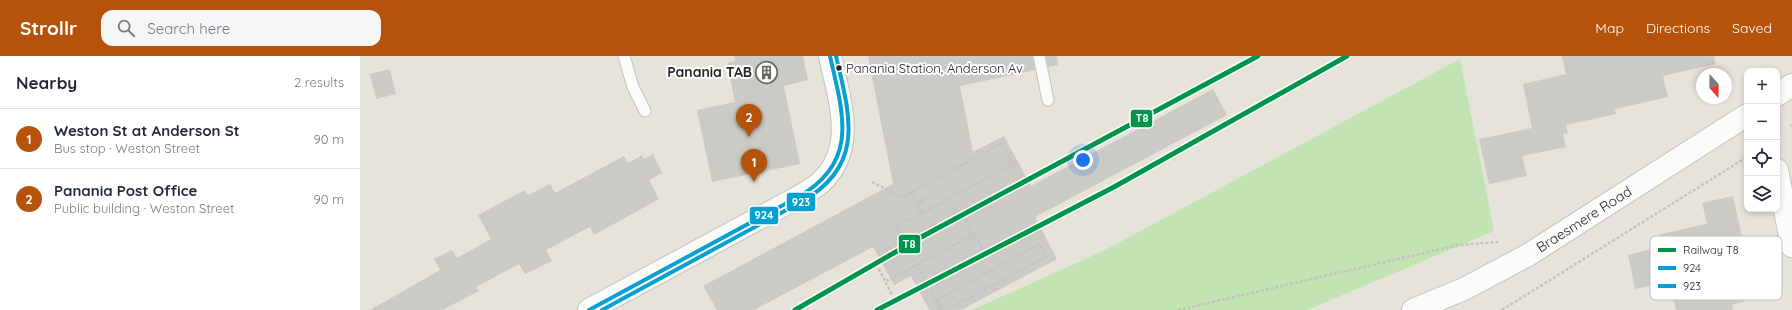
<!DOCTYPE html>
<html lang="en">
<head>
<meta charset="utf-8">
<style>
  :root { --surface:#fff; --page:#f6f6f7; --text:#1f2937; --muted:#747a83; --line:#e0e1e3; --accent:#b45309 }
  body { margin:0; font-family:Quicksand,sans-serif; background:var(--page); color:var(--text) }
  .controls { position:absolute; right:12px; top:12px; display:grid; overflow:hidden; border-radius:8px; box-shadow:0 2px 6px #0003 }
  .controls button { width:36px; height:36px; display:grid; place-items:center; padding:0; border:0; border-bottom:1px solid var(--line); background:var(--surface); color:var(--text); font:20px sans-serif }
  .compass { position:absolute; left:1336px; top:12px; width:36px; height:36px; border-radius:50%; background:var(--surface); box-shadow:0 2px 6px #0003; rotate:160deg }
  .you { position:absolute; left:723px; top:104px; width:14px; height:14px; margin:-10px; border:3px solid #fff; border-radius:50%; background:#1a73e8; box-shadow:0 0 0 6px #1a73e833 }
  .badge { display:grid; place-items:center; width:26px; height:26px; border-radius:50%; background:var(--accent); color:#fff; font-size:13px; font-weight:700 }
  .pin { position:absolute; translate:-50% -33px; filter:drop-shadow(0 1px 2px #0008) }
  .pin::after { content:''; position:absolute; top:21px; width:14px; height:12px; background:inherit; clip-path:polygon(0 0,100% 0,50% 100%) }
  .list { margin:0; padding:0; list-style:none }
  h2 { display:flex; justify-content:space-between; align-items:center; height:52px; margin:0; padding:0 16px; font-size:17px }
  h2 small { font-size:13px; font-weight:400; color:var(--muted) }
  .list li { display:grid; grid-template-columns:26px 1fr auto; gap:12px; align-items:center; box-sizing:border-box; height:60px; padding:0 16px; border-top:1px solid var(--line) }
  .list b { display:block; font-size:15px; white-space:nowrap }
  .list p { margin:0; font-size:13px; white-space:nowrap; color:var(--muted) }
  .list em { font-size:13px; font-style:normal; color:var(--muted) }
  .icon { flex:none; width:22px; height:22px; fill:none; stroke:currentColor; stroke-width:2; stroke-linecap:round; stroke-linejoin:round }
  .map { position:relative; flex:none; width:1432px; height:254px; overflow:hidden }
  header { display:flex; align-items:center; gap:24px; box-sizing:border-box; height:56px; padding:0 20px; background:var(--accent); color:#fff }
  header strong { font-size:19px }
  nav { display:flex; gap:22px; margin-inline-start:auto; font-size:14px }
  .search { width:280px; height:36px; background:var(--page); display:flex; align-items:center; gap:10px; box-sizing:border-box; padding:0 14px; border-radius:12px; color:var(--muted); font-size:15px }
  main { display:flex }
  aside { flex:1; background:var(--surface) }
  .map>svg:first-child { display:block }
  .green { fill:#c2e3b2 }
  .building { fill:#cccac5 }
  .lines { fill:none; stroke-linecap:round; stroke-linejoin:round }
  .service-casing { stroke:#c3c2c1; stroke-width:13 }
  .minor-casing { stroke:#c3c2c1; stroke-width:24 }
  .tertiary-casing { stroke:#c3c2c1; stroke-width:24 }
  .path { stroke:#c4c3c2; stroke-width:2.5; stroke-dasharray:3 2; stroke-linecap:butt }
  .service { stroke:#fbfbfa; stroke-width:11 }
  .minor { stroke:#fbfbfa; stroke-width:22 }
  .tertiary { stroke:#fbfbfa; stroke-width:22 }
  .bus-1-casing { stroke:#fff; stroke-width:7 }
  .bus-2-casing { stroke:#fff; stroke-width:7 }
  .bus-1 { stroke:#06a0d1; stroke-width:4 }
  .bus-2 { stroke:#06a0d1; stroke-width:4 }
  .rail-1-casing { stroke:#fff; stroke-width:8 }
  .rail-1 { stroke:#00954c; stroke-width:5 }
  .bus-dot { fill:#262626; stroke:#fff; stroke-width:1.5 }
  .labels { text-anchor:middle; dominant-baseline:central; stroke-width:4; stroke-linejoin:round; paint-order:stroke }
  .bus-label { font-size:13px; fill:#262626; stroke:#fff; text-anchor:start }
  .poi-label { font-size:14px; font-weight:bold; fill:#262626; stroke:#fff; text-anchor:end }
  .street-label { font-size:14px; fill:#262626; stroke:#fff }
  .key { fill:#fff; stroke:#bebebe; stroke-width:1 }
  .key-label { font-size:11px; fill:#262626 }
  .line-badge { stroke:#fff; stroke-width:1.5 }
  .badge-label { font-size:11px; text-anchor:middle; font-weight:bold; fill:#fff }
</style>
</head>
<body>
<header>
<strong>Strollr</strong>
<div class="search"><svg class="icon" aria-label="search" viewBox="0 0 24 24"><circle cx="10" cy="10" r="6"/><path d="M15 15l6 6"/></svg>Search here</div>
<nav><a>Map</a><a>Directions</a><a>Saved</a></nav>
</header>
<main>
<aside>
<h2>Nearby<small>2 results</small></h2>
<ul class="list">
<li><span class="badge">1</span><div><b>Weston St at Anderson St</b><p>Bus stop · Weston Street</p></div><em>90 m</em></li>
<li><span class="badge">2</span><div><b>Panania Post Office</b><p>Public building · Weston Street</p></div><em>90 m</em></li>
</ul>
</aside>
<div class="map">
<svg width="1432" height="254" viewBox="0 0 1432 254">
  <rect width="100%" height="100%" fill="#e6e3db"/>
  <path class="green" d="M 1100,3 L 1134,175 L 947,254 L 612,254 L 745,194 Z"/>
  <path class="building" d="M 374,0 L 443,0 L 448,24 L 424,30 L 440,108 L 352,126 L 337,54 L 375,46 L 367,7 L 375,5 Z
    M 508,0 L 672,0 L 675,14 L 600,30 L 613,96 L 644,80 L 671,130 L 853,33 L 867,59 L 675,161 L 697,203 L 601,254 L 569,254 L 551,220 L 534,229 L 513,191 L 394,254 L 357,254 L 343,230 L 533,128 Z
    M 686,0 L 697,0 L 698,9 L 688,11 Z
    M 1202,0 L 1354,0 L 1355,8 L 1303,20 L 1308,41 L 1255,53 L 1256,58 L 1206,69 L 1208,77 L 1203,78 L 1206,91 L 1162,100 L 1167,120 L 1129,128 L 1119,83 L 1172,72 L 1163,28 L 1206,18 Z
    M 30,13 L 36,38 L 16,43 L 10,18 Z
    M 293,98 L 302,117 L 289,124 L 299,143 L 234,179 L 230,171 L 186,194 L 192,205 L 165,218 L 159,208 L 116,231 L 119,235 L 82,254 L 10,254 L 80,214 L 74,203 L 92,194 L 97,202 L 131,183 L 118,159 L 165,134 L 168,139 L 190,128 L 195,137 L 264,100 L 268,107 L 282,99 L 284,103 Z
    M 1373,140 L 1385,194 L 1374,197 L 1385,245 L 1372,249 L 1373,254 L 1316,254 L 1309,226 L 1275,233 L 1268,199 L 1303,190 L 1300,178 L 1347,168 L 1342,147 Z"/>
  <g class="lines">
    <defs>
      <path id="service" d="M 264,0 L 273,31 L 285,55
        M 679,0 L 688,44"/>
      <path id="minor" d="M 1417,114 L 1432,190
        M 229,254 L 431,145 C 441,140 451,134 460,127 C 498,93 479,43 470,0"/>
      <g id="tertiary">
        <path d="M 1417,39 L 1432,29"/>
        <path id="s1" d="M 1053,254 L 1104,233 L 1168,199 L 1387,59"/>
      </g>
    </defs>
    <use href="#service" class="service-casing"/>
    <use href="#minor" class="minor-casing"/>
    <use href="#tertiary" class="tertiary-casing"/>
    <path class="path" d="M 1431,70 L 1432,69
      M 512,126 L 542,141 L 642,87 L 653,108 L 536,171 L 581,254
      M 550,136 L 556,146 L 566,141
      M 562,158 L 557,149 L 564,143
      M 606,163 L 622,192
      M 519,213 L 532,239
      M 526,225 L 614,178
      M 576,244 L 680,188 L 686,201 L 586,254
      M 818,254 L 1099,189 L 1138,186
      M 1142,254 L 1387,101"/>
    <use href="#service" class="service"/>
    <use href="#minor" class="minor"/>
    <use href="#tertiary" class="tertiary"/>
    <defs>
      <path id="bus-1" d="M 229,254 L 438,141 C 500,106 483,58 470,0"/>
      <path id="bus-2" d="M 242,254 L 441,146 C 506,110 490,60 476,0"/>
    </defs>
    <use href="#bus-1" class="bus-1-casing"/>
    <use href="#bus-2" class="bus-2-casing"/>
    <use href="#bus-1" class="bus-1"/>
    <use href="#bus-2" class="bus-2"/>
    <defs>
      <path id="rail-1" d="M 435,254 L 565,179 L 898,0
        M 517,254 L 754,131 L 987,0"/>
    </defs>
    <use href="#rail-1" class="rail-1-casing"/>
    <use href="#rail-1" class="rail-1"/>
  </g>
  <defs>
    <symbol id="building-ring" viewBox="-11 -11 22 22"><circle r="9.5" fill="#fff" stroke="#696865" stroke-width="1.5"/><path d="M-4-6H4V6H1V3H-1V6H-4ZM-2.5-4.3h1.7v1.8h-1.7ZM.8-4.3h1.7v1.8H.8ZM-2.5-1h1.7V.8h-1.7ZM.8-1h1.7V.8H.8Z" fill="#696865"/></symbol>
  </defs>
  <g fill-rule="evenodd">
    <use href="#building-ring" x="394" y="4" width="25" height="25"/>
  </g>
  <circle class="bus-dot" cx="479" cy="12" r="3.5"/>
  <g class="labels">
    <g class="bus-label">
      <text x="486" y="12">Panania Station, Anderson Av</text>
    </g>
    <g class="poi-label">
      <text x="392" y="16">Panania TAB</text>
    </g>
    <g class="street-label">
      <text stroke="none"><textPath href="#s1" startOffset="194">Braesmere Road</textPath></text>
    </g>
  </g>
  <rect x="1290" y="180" width="132" height="64" rx="6" class="key"/>
  <rect x="1298" y="192" width="18" height="4" fill="#00954c"/>
  <rect x="1298" y="210" width="18" height="4" fill="#06a0d1"/>
  <rect x="1298" y="228" width="18" height="4" fill="#06a0d1"/>
  <g class="key-label">
    <text x="1323" y="198">Railway T8</text>
    <text x="1323" y="216">924</text>
    <text x="1323" y="234">923</text>
  </g>
  <g class="line-badge">
    <rect x="770" y="53" width="23" height="19" rx="4" fill="#00954c"/>
    <rect x="426" y="136" width="30" height="20" rx="4" fill="#06a0d1"/>
    <rect x="389" y="150" width="30" height="19" rx="4" fill="#06a0d1"/>
    <rect x="538" y="178" width="23" height="20" rx="4" fill="#00954c"/>
  </g>
  <g class="badge-label">
    <text x="782" y="66">T8</text>
    <text x="441" y="150">923</text>
    <text x="404" y="163">924</text>
    <text x="549" y="192">T8</text>
  </g>
</svg>
<div class="controls">
<button>+</button>
<button>−</button>
<button><svg class="icon" aria-label="locate" viewBox="0 0 24 24"><circle cx="12" cy="12" r="6"/><path d="M12 2v4M12 18v4M2 12h4M18 12h4"/></svg></button>
<button><svg class="icon" aria-label="layers" viewBox="0 0 24 24"><path d="M12 4l9 5-9 5-9-5zM3 14l9 5 9-5"/></svg></button>
</div>
<svg class="compass" viewBox="-18 -18 36 36"><path d="M0-13l5 13h-10z" fill="#e53935"/><path d="M0 13l5-13h-10z" fill="#747a83"/></svg>
<div class="you"></div>
<div class="pin badge" style="left:394px;top:126px">1</div>
<div class="pin badge" style="left:389px;top:81px">2</div>
</div>
</main>
</body>
</html>
